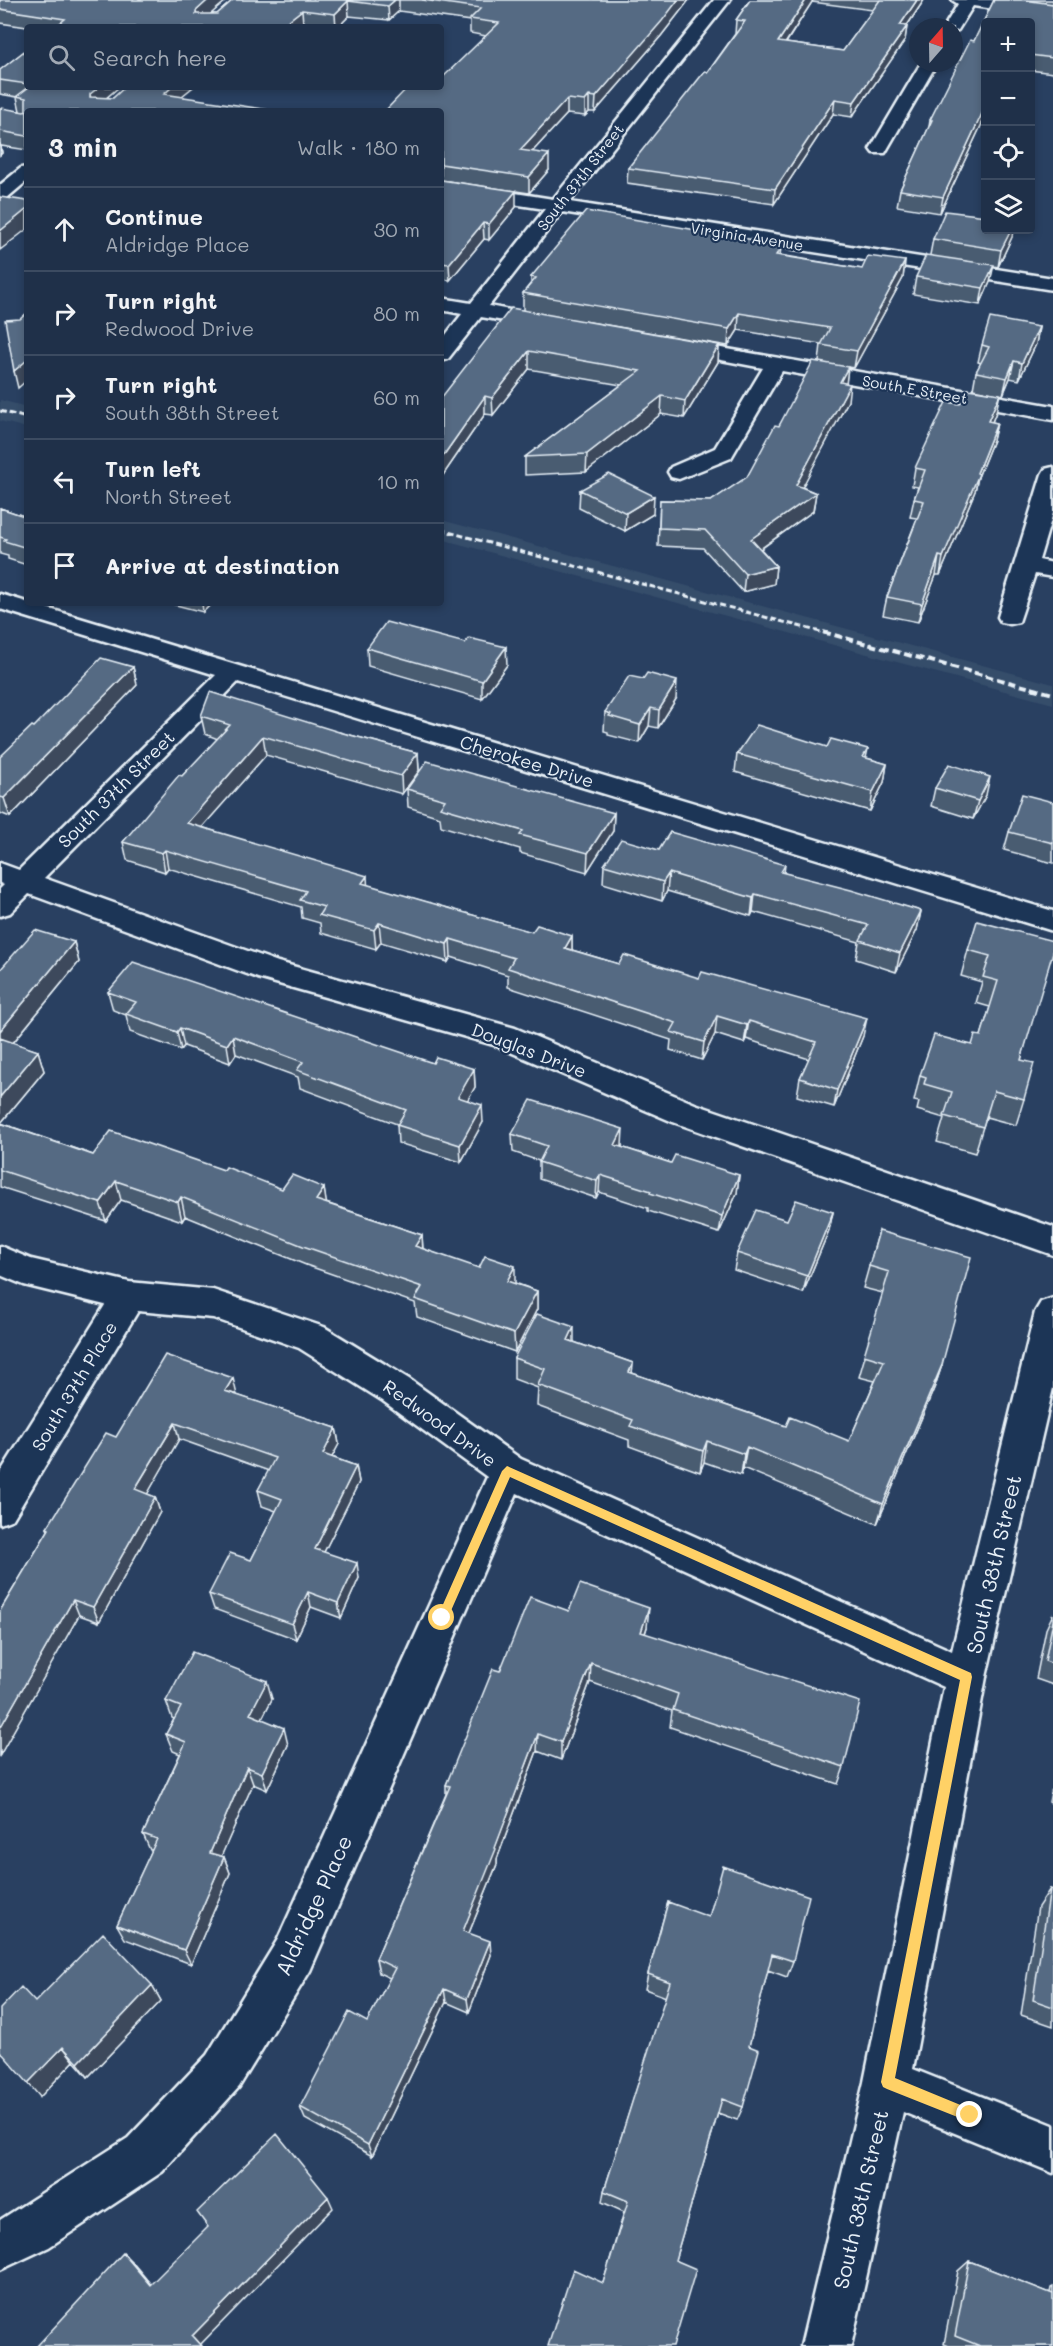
<!DOCTYPE html>
<html lang="en">
<head>
<meta charset="utf-8">
<style>
  :root { --surface:#1f3049; --page:#273850; --text:#f1f3f6; --muted:#a1a9b4; --line:#3c4b61 }
  body { margin:0; font-family:Mali,sans-serif; background:var(--page); color:var(--text) }
  .controls { position:absolute; right:18px; top:18px; display:grid; overflow:hidden; border-radius:6px; box-shadow:0 3px 9px #0003 }
  .controls button { width:54px; height:54px; display:grid; place-items:center; padding:0; border:0; border-bottom:2px solid var(--line); background:var(--surface); color:var(--text); font:30px sans-serif }
  .compass { position:absolute; left:909px; top:18px; width:54px; height:54px; border-radius:50%; background:var(--surface); box-shadow:0 3px 9px #0003; rotate:20deg }
  .stop { position:absolute; width:18px; height:18px; margin:-14px; border:4px solid #ffd166; border-radius:50%; background:#fff }
  .stop.end { background:#ffd166; border-color:#fff; box-shadow:0 2px 6px #0008 }
  .list { margin:0; padding:0; list-style:none }
  h2 { display:flex; justify-content:space-between; align-items:center; height:78px; margin:0; padding:0 24px; font-size:26px }
  h2 small { font-size:20px; font-weight:400; color:var(--muted) }
  .list li { display:grid; grid-template-columns:39px 1fr auto; gap:18px; align-items:center; box-sizing:border-box; height:84px; padding:0 24px; border-top:2px solid var(--line) }
  .list b { display:block; font-size:22px; white-space:nowrap }
  .list p { margin:0; font-size:20px; white-space:nowrap; color:var(--muted) }
  .list em { font-size:20px; font-style:normal; color:var(--muted) }
  .icon { flex:none; width:33px; height:33px; fill:none; stroke:currentColor; stroke-width:2; stroke-linecap:round; stroke-linejoin:round }
  .map { position:relative; flex:none; width:1053px; height:2346px; overflow:hidden }
  .search { position:absolute; background:var(--surface); box-shadow:0 3px 9px #0003; left:24px; top:24px; width:420px; height:66px; display:flex; align-items:center; gap:15px; box-sizing:border-box; padding:0 21px; border-radius:6px; color:var(--muted); font-size:22px }
  .panel { position:absolute; background:var(--surface); box-shadow:0 3px 9px #0003; left:24px; top:108px; width:420px; height:498px; border-radius:6px }
  .map>svg:first-child { display:block }
  .built { fill:#364d6b }
  .lines { fill:none; stroke-linecap:round; stroke-linejoin:round }
  .street-casing { stroke:#e8f1f8; stroke-width:5 }
  .street { fill:#1d3557; fill-rule:evenodd }
  .rail-far1 { stroke:#e8f1f8; stroke-width:3; stroke-dasharray:6 3; stroke-linecap:butt }
  .rail { stroke:#e8f1f8; stroke-width:4; stroke-dasharray:8 4; stroke-linecap:butt }
  .wall { fill:#495b71; stroke:#e8f1f8; stroke-width:1.5; fill-rule:evenodd }
  .shaded-wall { fill:#3c4a5c; stroke:#e8f1f8; stroke-width:1.5 }
  .building { fill:#556a83; stroke:#e8f1f8; stroke-width:1.5 }
  .route { fill:#ffd166 }
  .labels { text-anchor:middle; dominant-baseline:central; stroke-width:4.5; stroke-linejoin:round; paint-order:stroke }
  .far-street-label { font-size:15px; fill:#e8f1f8; stroke:#1d3557 }
  .street-label { font-size:18px; fill:#e8f1f8; stroke:#1d3557 }
  .near-street-label { font-size:21px; fill:#e8f1f8; stroke:#1d3557 }
</style>
</head>
<body>
<div class="map">
<svg width="1053" height="2346" viewBox="0 0 1053 2346">
  <rect width="100%" height="100%" fill="#294061"/>
  <filter id="ink" filterUnits="userSpaceOnUse"><feTurbulence type="fractalNoise" baseFrequency=".0167" numOctaves="2"/><feDisplacementMap in="SourceGraphic" scale="12" xChannelSelector="R" yChannelSelector="G"/><feConvolveMatrix kernelMatrix="1 2 1 2 8 2 1 2 1" color-interpolation-filters="sRGB"/></filter>
  <g filter="url(#ink)">
    <path class="built" d="M 0,400 L 27,407 L 27,428 L 0,421 Z
      M 441,520 L 1053,684 L 1053,704 L 441,539 Z"/>
    <g class="lines">
      <defs>
        <path id="street" d="M 714,0 L 730,0 L 570,202 L 1053,278 L 1053,290 L 562,212 L 489,306 L 556,319 L 559,323 L 556,327 L 549,329 L 481,317 L 448,359 L 441,361 L 441,341 L 462,314 L 441,310 L 441,298 L 471,303 L 545,209 L 441,193 L 441,181 L 553,199 Z
          M 952,0 L 997,0 L 1053,7 L 1053,17 L 973,6 L 958,30 L 954,31 L 954,27 L 944,27 L 958,4 Z
          M 921,63 L 937,63 L 885,153 L 873,153 L 870,149 Z
          M 27,167 L 27,181 L 7,198 L 0,200 L 0,185 L 21,168 Z
          M 676,340 L 1053,406 L 1053,420 L 782,371 L 731,458 L 679,479 L 671,477 L 668,472 L 671,467 L 715,448 L 763,368 L 669,350 L 666,346 L 669,342 Z
          M 1053,467 L 1053,513 L 1039,560 L 1053,563 L 1053,577 L 1035,574 L 1019,622 L 1010,624 L 1001,622 L 998,617 L 1042,474 L 1045,469 Z
          M 0,594 L 1053,911 L 1053,931 L 238,682 L 44,878 L 278,962 L 515,1028 L 695,1104 L 1053,1227 L 1053,1255 L 673,1122 L 494,1045 L 258,978 L 29,894 L 10,913 L 0,916 L 0,889 L 4,885 L 0,883 L 0,863 L 19,870 L 216,675 L 0,609 Z
          M 0,1246 L 31,1259 L 129,1282 L 213,1290 L 324,1327 L 409,1379 L 521,1459 L 952,1651 L 1035,1312 L 1041,1302 L 1053,1298 L 1053,1388 L 986,1677 L 913,2069 L 1053,2125 L 1053,2173 L 903,2112 L 851,2346 L 801,2346 L 864,2082 L 944,1687 L 517,1493 L 310,1971 L 239,2087 L 162,2172 L 49,2247 L 0,2270 L 0,2220 L 128,2138 L 207,2055 L 278,1939 L 487,1477 L 383,1401 L 299,1348 L 213,1318 L 138,1311 L 13,1519 L 0,1524 L 0,1473 L 105,1305 L 24,1285 L 0,1275 Z"/>
      </defs>
      <use href="#street" class="street-casing"/>
      <use href="#street" class="street"/>
      <path class="rail-far1" d="M 0,411 L 27,418
        M 441,530 L 828,634"/>
      <path class="rail" d="M 823,632 L 1053,694"/>
    </g>
    <path class="wall" d="M 0,0 L 227,0 L 210,14 L 217,14 L 233,0 L 689,0 L 661,36 L 595,112 L 589,112 L 585,116 L 567,114 L 532,152 L 549,170 L 529,193 L 441,180 L 441,87 L 486,36 L 470,33 L 470,21 L 399,11 L 389,20 L 349,16 L 338,27 L 326,27 L 303,24 L 300,27 L 27,27 L 0,23 Z
      M 750,0 L 924,0 L 907,26 L 905,40 L 852,117 L 833,114 L 774,204 L 627,183 L 628,168 L 708,72 L 735,34 L 736,20 ZM 812,2 L 873,10 L 843,51 L 786,43 Z
      M 994,0 L 1053,0 L 1053,73 L 1030,70 L 1030,22 L 986,22 L 986,115 L 940,213 L 897,206 L 900,190 L 929,127 L 930,120 L 974,41 Z
      M 27,49 L 27,87 L 119,87 L 106,98 L 113,98 L 125,87 L 193,87 L 181,96 L 27,111 L 27,150 L 1,146 L 2,153 L 0,155 L 0,109 L 20,111 L 17,97 L 0,94 L 0,70 Z
      M 441,180 L 516,207 L 489,240 L 484,239 L 450,280 L 441,279 Z
      M 1012,237 L 998,267 L 993,266 L 990,282 L 980,305 L 913,294 L 916,277 L 930,255 L 933,239 Z
      M 766,245 L 781,248 L 780,255 L 862,269 L 905,261 L 903,278 L 854,368 L 848,367 L 846,383 L 848,401 L 802,487 L 816,493 L 813,511 L 761,549 L 776,566 L 774,584 L 743,592 L 703,548 L 658,546 L 660,500 L 711,501 L 747,477 L 819,362 L 821,344 L 738,330 L 728,346 L 584,321 L 719,345 L 718,362 L 684,418 L 661,414 L 586,472 L 525,475 L 525,457 L 621,385 L 529,369 L 493,415 L 485,414 L 441,478 L 441,398 L 523,310 L 523,293 L 531,283 L 531,277 Z
      M 1039,327 L 1036,344 L 1019,380 L 1010,378 L 1003,395 L 973,389 L 976,372 L 981,363 L 978,362 L 982,345 Z
      M 996,412 L 992,422 L 997,423 L 993,440 L 978,477 L 975,491 L 940,575 L 936,575 L 918,622 L 883,615 L 887,597 L 917,518 L 910,517 L 914,499 L 918,487 L 912,486 L 915,468 Z
      M 580,490 L 653,514 L 625,531 L 579,508 Z
      M 0,508 L 27,517 L 27,565 L 8,559 L 8,556 L 0,554 Z
      M 168,603 L 212,603 L 203,612 Z
      M 367,648 L 507,665 L 482,699 L 368,666 Z
      M 133,667 L 137,685 L 10,817 L 0,813 L 0,757 L 34,727 Z
      M 676,699 L 658,728 L 649,726 L 639,743 L 608,735 L 608,732 L 604,731 L 605,712 Z
      M 201,716 L 339,732 L 418,753 L 419,771 L 402,794 L 266,755 L 202,827 L 367,885 L 532,932 L 572,936 L 572,950 L 863,1036 L 834,1107 L 797,1096 L 800,1078 L 809,1059 L 746,1039 L 744,1043 L 715,1034 L 702,1060 L 670,1050 L 671,1040 L 508,987 L 508,975 L 451,957 L 448,962 L 381,942 L 376,949 L 321,933 L 320,923 L 302,918 L 301,907 L 168,868 L 165,872 L 127,860 L 123,842 L 182,776 L 218,739 L 205,734 Z
      M 827,747 L 868,749 L 866,758 L 887,764 L 884,782 L 870,811 L 735,772 L 737,754 Z
      M 935,788 L 986,795 L 973,819 L 931,806 Z
      M 407,789 L 614,813 L 613,831 L 587,872 L 520,853 L 520,849 L 441,826 L 440,817 L 408,807 Z
      M 1053,802 L 1053,863 L 1004,850 L 1009,832 Z
      M 659,850 L 785,865 L 784,873 L 921,911 L 917,930 L 896,972 L 856,959 L 859,942 L 753,912 L 751,916 L 667,891 L 662,901 L 603,883 L 604,865 Z
      M 1053,941 L 1021,1060 L 1024,1099 L 1016,1125 L 986,1117 L 975,1153 L 937,1142 L 944,1118 L 917,1110 L 919,1102 L 914,1101 L 920,1075 L 972,1045 L 981,1036 L 990,1007 L 976,1003 L 982,982 L 961,976 L 968,950 Z
      M 74,942 L 79,962 L 13,1043 L 38,1051 L 44,1071 L 1,1123 L 93,1155 L 224,1170 L 282,1189 L 324,1188 L 326,1203 L 422,1235 L 423,1249 L 537,1291 L 537,1309 L 515,1352 L 417,1317 L 415,1303 L 306,1265 L 185,1216 L 182,1221 L 121,1200 L 106,1221 L 0,1187 L 0,970 Z
      M 108,992 L 433,1063 L 474,1069 L 475,1087 L 467,1100 L 483,1122 L 461,1162 L 398,1143 L 397,1124 L 300,1088 L 298,1077 L 236,1054 L 230,1063 L 184,1046 L 181,1050 L 130,1032 L 126,1015 L 113,1010 Z
      M 512,1134 L 622,1146 L 621,1147 L 671,1163 L 739,1175 L 737,1193 L 719,1233 L 648,1211 L 648,1208 L 599,1192 L 596,1198 L 539,1179 L 539,1161 L 513,1152 Z
      M 833,1212 L 829,1230 L 803,1293 L 734,1270 L 737,1253 L 787,1220 Z
      M 879,1231 L 942,1365 L 935,1386 L 877,1524 L 743,1468 L 741,1475 L 704,1462 L 700,1472 L 629,1446 L 629,1440 L 537,1406 L 538,1388 L 514,1379 L 514,1358 L 574,1342 L 633,1363 L 632,1373 L 786,1426 L 849,1441 L 875,1381 L 859,1377 L 883,1293 L 863,1288 Z
      M 236,1395 L 336,1428 L 339,1444 L 332,1457 L 356,1466 L 359,1482 L 324,1552 L 359,1578 L 341,1618 L 311,1607 L 296,1639 L 214,1609 L 209,1594 L 251,1560 L 276,1511 L 262,1506 L 258,1490 L 269,1471 L 179,1439 L 147,1494 L 155,1497 L 160,1512 L 99,1622 L 79,1615 L 0,1755 L 0,1611 L 48,1531 L 47,1528 L 116,1437 Z
      M 569,1611 L 647,1627 L 645,1634 L 844,1767 L 838,1784 L 670,1727 L 672,1711 L 590,1682 L 561,1760 L 537,1751 L 497,1859 L 497,1864 L 469,1933 L 491,1955 L 469,2012 L 446,2002 L 372,2156 L 305,2119 L 300,2107 L 367,2022 L 390,1978 L 379,1973 L 376,1959 L 446,1794 L 446,1785 L 500,1671 Z
      M 1053,1614 L 1053,1685 L 1036,1679 L 1046,1629 Z
      M 272,1699 L 262,1719 L 288,1745 L 267,1790 L 253,1784 L 221,1856 L 224,1857 L 230,1873 L 191,1964 L 125,1939 L 117,1925 L 152,1850 L 150,1850 L 143,1834 L 180,1754 L 173,1751 L 166,1734 L 174,1719 L 172,1718 L 166,1701 Z
      M 1053,1783 L 1053,1804 L 1049,1802 Z
      M 1050,1889 L 1053,1890 L 1053,2026 L 1021,2015 L 1038,1907 Z
      M 668,1902 L 793,1961 L 787,1977 L 768,1970 L 749,2046 L 743,2107 L 737,2120 L 718,2113 L 675,2260 L 603,2283 L 624,2212 L 602,2202 L 604,2191 L 666,1997 L 645,1989 L 648,1974 Z
      M 152,1985 L 161,2001 L 88,2077 L 74,2061 L 40,2097 L 35,2002 Z
      M 969,2261 L 1050,2293 L 1051,2288 L 1053,2287 L 1053,2346 L 949,2346 L 944,2344 L 958,2271 Z"/>
    <path class="shaded-wall" d="M 208,0 L 227,0 L 198,25 L 196,11 Z
      M 395,0 L 399,0 L 399,11 L 389,20 L 388,6 Z
      M 678,0 L 689,0 L 661,36 L 595,112 L 596,97 Z
      M 806,0 L 813,0 L 812,2 L 777,56 L 778,42 Z
      M 917,0 L 924,0 L 898,39 L 900,25 Z
      M 348,1 L 349,16 L 338,27 L 336,27 L 335,14 Z
      M 302,10 L 303,24 L 300,27 L 280,27 Z
      M 907,26 L 905,40 L 852,117 L 854,102 Z
      M 99,87 L 119,87 L 93,109 L 90,94 Z
      M 172,87 L 193,87 L 166,109 L 164,94 Z
      M 589,96 L 589,112 L 585,116 L 585,101 Z
      M 567,99 L 567,114 L 520,165 L 520,150 Z
      M 835,99 L 833,114 L 774,204 L 775,189 Z
      M 986,105 L 986,115 L 940,213 L 943,197 Z
      M 0,143 L 2,153 L 0,155 Z
      M 549,154 L 549,170 L 529,193 L 529,177 Z
      M 516,191 L 516,207 L 489,240 L 489,224 Z
      M 27,209 L 27,229 L 0,250 L 0,231 Z
      M 483,223 L 484,239 L 450,280 L 449,264 Z
      M 1011,230 L 1013,230 L 1012,237 L 998,267 L 1001,250 Z
      M 905,261 L 903,278 L 854,368 L 857,351 Z
      M 994,265 L 990,282 L 980,305 L 983,288 Z
      M 739,313 L 738,330 L 728,346 L 729,329 Z
      M 1039,327 L 1036,344 L 1019,380 L 1022,363 Z
      M 719,345 L 718,362 L 684,418 L 685,401 Z
      M 529,351 L 529,369 L 493,415 L 492,398 Z
      M 27,360 L 27,380 L 18,388 L 14,371 Z
      M 1014,361 L 1010,378 L 1003,395 L 1007,378 Z
      M 848,367 L 846,385 L 840,382 Z
      M 850,384 L 848,401 L 794,503 L 796,485 Z
      M 1000,394 L 996,412 L 985,439 L 988,421 Z
      M 485,396 L 485,414 L 441,478 L 441,459 Z
      M 662,396 L 661,414 L 586,472 L 587,454 Z
      M 997,423 L 993,440 L 978,477 L 975,491 L 940,575 L 943,557 Z
      M 816,493 L 813,511 L 749,557 L 751,539 Z
      M 654,496 L 653,514 L 625,531 L 626,513 Z
      M 939,556 L 936,575 L 918,622 L 922,604 Z
      M 776,566 L 774,584 L 743,592 L 745,574 Z
      M 202,603 L 212,603 L 203,612 Z
      M 506,647 L 507,665 L 482,699 L 482,681 Z
      M 133,667 L 137,685 L 10,817 L 4,798 Z
      M 677,681 L 676,699 L 658,728 L 659,710 Z
      M 651,708 L 649,726 L 639,743 L 640,725 Z
      M 263,736 L 266,755 L 190,841 L 187,823 Z
      M 418,753 L 419,771 L 402,794 L 401,776 Z
      M 887,764 L 884,782 L 870,811 L 873,792 Z
      M 990,777 L 986,795 L 973,819 L 978,801 Z
      M 614,813 L 613,831 L 587,872 L 588,853 Z
      M 165,850 L 168,868 L 165,872 L 162,853 Z
      M 669,873 L 667,891 L 662,901 L 663,882 Z
      M 367,876 L 368,894 L 362,883 Z
      M 755,894 L 753,912 L 751,916 L 753,898 Z
      M 921,911 L 917,930 L 896,972 L 900,953 Z
      M 379,923 L 381,942 L 376,949 L 374,930 Z
      M 572,936 L 572,954 L 565,948 Z
      M 450,939 L 451,957 L 448,962 L 447,944 Z
      M 74,942 L 79,962 L 2,1056 L 0,1049 L 0,1031 Z
      M 717,1016 L 715,1034 L 702,1060 L 704,1042 Z
      M 867,1018 L 863,1036 L 834,1107 L 837,1090 Z
      M 749,1021 L 746,1039 L 744,1043 L 747,1025 Z
      M 180,1028 L 184,1046 L 181,1050 L 177,1032 Z
      M 233,1036 L 236,1054 L 230,1063 L 227,1045 Z
      M 38,1051 L 44,1071 L 0,1124 L 0,1097 Z
      M 474,1069 L 475,1087 L 459,1115 L 458,1097 Z
      M 482,1105 L 483,1122 L 461,1162 L 460,1145 Z
      M 623,1129 L 622,1146 L 614,1163 L 615,1145 Z
      M 600,1175 L 599,1192 L 596,1198 L 597,1181 Z
      M 739,1175 L 737,1193 L 719,1233 L 722,1216 Z
      M 116,1181 L 121,1200 L 106,1221 L 100,1203 Z
      M 324,1188 L 327,1207 L 316,1200 Z
      M 181,1197 L 185,1216 L 182,1221 L 178,1202 Z
      M 833,1212 L 829,1230 L 803,1293 L 807,1276 Z
      M 422,1235 L 423,1254 L 415,1246 Z
      M 515,1266 L 515,1285 L 507,1281 Z
      M 537,1291 L 537,1309 L 515,1352 L 514,1334 Z
      M 574,1327 L 574,1349 L 568,1340 Z
      M 633,1363 L 631,1384 L 629,1372 Z
      M 942,1365 L 935,1386 L 877,1524 L 883,1504 Z
      M 233,1378 L 237,1395 L 225,1391 Z
      M 175,1423 L 179,1439 L 141,1505 L 135,1489 Z
      M 336,1428 L 339,1444 L 325,1470 L 323,1454 Z
      M 707,1441 L 704,1462 L 700,1472 L 703,1451 Z
      M 747,1447 L 743,1468 L 741,1475 L 744,1454 Z
      M 356,1466 L 359,1482 L 318,1564 L 315,1549 Z
      M 155,1497 L 160,1512 L 99,1622 L 93,1607 Z
      M 357,1563 L 359,1578 L 341,1618 L 338,1603 Z
      M 308,1592 L 311,1607 L 296,1639 L 292,1624 Z
      M 73,1600 L 79,1615 L 0,1755 L 0,1728 Z
      M 649,1608 L 647,1627 L 639,1651 L 641,1632 Z
      M 591,1663 L 590,1682 L 561,1760 L 561,1742 Z
      M 267,1681 L 272,1699 L 255,1732 L 250,1714 Z
      M 284,1728 L 288,1745 L 267,1790 L 262,1773 Z
      M 538,1734 L 537,1751 L 497,1859 L 497,1864 L 464,1945 L 463,1931 Z
      M 247,1767 L 253,1784 L 216,1868 L 210,1853 Z
      M 224,1857 L 230,1873 L 191,1964 L 184,1950 Z
      M 490,1941 L 491,1955 L 469,2012 L 467,1999 Z
      M 152,1985 L 161,2001 L 88,2077 L 78,2063 Z
      M 444,1989 L 446,2002 L 372,2156 L 368,2145 Z
      M 63,2047 L 74,2061 L 40,2097 L 28,2083 Z
      M 328,2197 L 333,2208 L 201,2344 L 202,2346 L 201,2346 L 192,2336 Z
      M 123,2253 L 133,2263 L 159,2294 L 150,2285 Z"/>
    <path class="building" d="M 0,0 L 208,0 L 196,11 L 196,14 L 217,14 L 233,0 L 395,0 L 388,6 L 348,1 L 335,14 L 302,10 L 280,27 L 55,27 L 65,19 L 0,9 Z
      M 422,0 L 678,0 L 662,21 L 596,97 L 589,96 L 585,101 L 567,99 L 520,150 L 549,154 L 529,177 L 441,164 L 441,111 L 385,111 L 408,87 L 441,87 L 441,79 L 499,23 L 470,19 L 481,8 Z
      M 750,0 L 806,0 L 778,42 L 843,51 L 880,0 L 917,0 L 900,25 L 907,26 L 854,102 L 835,99 L 775,189 L 628,168 L 705,71 L 708,72 L 745,21 L 736,20 Z
      M 994,0 L 1024,0 L 1053,4 L 1053,58 L 1030,55 L 1030,22 L 986,22 L 986,105 L 943,197 L 900,190 L 932,120 L 930,120 L 970,40 L 974,41 Z
      M 27,49 L 27,84 L 0,80 L 0,70 Z
      M 29,87 L 99,87 L 90,94 L 90,97 L 113,98 L 125,87 L 172,87 L 164,94 L 276,111 L 27,111 L 27,136 L 0,131 L 0,109 L 2,108 L 24,112 L 26,110 L 26,98 L 17,96 Z
      M 441,180 L 516,191 L 489,224 L 483,223 L 449,264 L 441,263 Z
      M 0,197 L 27,201 L 27,209 L 0,231 Z
      M 586,211 L 766,242 L 764,245 L 781,248 L 776,255 L 862,269 L 868,256 L 905,261 L 857,351 L 821,345 L 830,328 L 739,313 L 729,329 L 523,293 L 536,278 L 531,277 Z
      M 945,211 L 986,216 L 986,230 L 1011,230 L 1001,250 L 933,239 Z
      M 926,255 L 994,265 L 983,288 L 916,277 Z
      M 511,308 L 719,345 L 685,401 L 662,396 L 587,454 L 525,457 L 640,371 L 529,351 L 492,398 L 485,396 L 441,459 L 441,398 Z
      M 27,313 L 27,360 L 14,371 L 5,320 L 20,319 Z
      M 990,318 L 1039,327 L 1022,363 L 1014,361 L 1007,378 L 976,372 L 989,347 L 982,345 Z
      M 813,361 L 848,367 L 840,382 L 850,384 L 796,485 L 816,493 L 751,539 L 776,566 L 745,574 L 705,530 L 659,528 L 660,500 L 711,501 L 747,477 L 775,425 L 779,426 Z
      M 968,389 L 1000,394 L 988,421 L 997,423 L 977,473 L 979,474 L 943,557 L 939,556 L 922,604 L 887,597 L 924,501 L 914,499 L 925,470 L 915,468 L 946,402 L 960,404 Z
      M 609,474 L 654,496 L 626,513 L 580,490 Z
      M 0,508 L 27,517 L 27,548 L 4,541 L 6,539 L 0,537 Z
      M 386,622 L 465,643 L 469,638 L 506,647 L 482,681 L 367,648 Z
      M 101,658 L 133,667 L 4,798 L 0,797 L 0,757 L 32,726 L 34,727 Z
      M 647,673 L 677,681 L 659,710 L 651,708 L 640,725 L 609,716 L 611,714 L 605,712 L 629,676 L 643,679 Z
      M 210,692 L 339,732 L 418,753 L 401,776 L 263,736 L 187,823 L 367,876 L 362,883 L 532,932 L 537,925 L 572,936 L 565,948 L 619,964 L 624,955 L 699,978 L 702,972 L 867,1018 L 837,1090 L 800,1078 L 816,1042 L 749,1021 L 747,1025 L 717,1016 L 704,1042 L 671,1032 L 676,1023 L 508,968 L 514,958 L 450,939 L 447,944 L 379,923 L 374,930 L 319,915 L 324,907 L 300,900 L 306,891 L 165,850 L 162,853 L 123,842 L 179,775 L 182,776 L 230,725 L 201,716 Z
      M 757,725 L 827,747 L 831,739 L 868,749 L 863,757 L 887,764 L 873,792 L 737,754 Z
      M 427,761 L 614,813 L 588,853 L 520,835 L 523,831 L 440,807 L 445,800 L 407,789 Z
      M 949,764 L 990,777 L 978,801 L 935,788 Z
      M 1022,794 L 1053,802 L 1053,843 L 1009,832 Z
      M 670,832 L 785,865 L 781,872 L 851,890 L 921,911 L 900,953 L 860,940 L 868,925 L 755,894 L 753,898 L 669,873 L 663,882 L 604,865 L 621,839 L 659,850 Z
      M 977,921 L 1053,941 L 1053,952 L 1021,1060 L 1034,1063 L 1024,1099 L 994,1091 L 983,1127 L 944,1116 L 952,1092 L 924,1084 L 926,1077 L 920,1075 L 934,1035 L 972,1045 L 975,1035 L 981,1036 L 998,981 L 983,977 L 990,956 L 968,950 Z
      M 35,930 L 74,942 L 0,1031 L 0,970 Z
      M 133,962 L 433,1063 L 436,1057 L 474,1069 L 458,1097 L 482,1105 L 460,1145 L 397,1125 L 406,1110 L 297,1070 L 303,1062 L 233,1036 L 227,1045 L 180,1028 L 177,1032 L 126,1014 L 136,1002 L 108,992 Z
      M 0,1038 L 38,1051 L 0,1097 Z
      M 531,1100 L 623,1129 L 615,1145 L 671,1163 L 675,1155 L 739,1175 L 722,1216 L 650,1193 L 651,1191 L 600,1175 L 597,1181 L 539,1162 L 547,1146 L 512,1134 Z
      M 0,1123 L 93,1155 L 111,1131 L 224,1170 L 226,1167 L 282,1189 L 292,1175 L 324,1188 L 316,1200 L 422,1235 L 415,1246 L 479,1268 L 485,1256 L 515,1266 L 507,1281 L 537,1291 L 514,1334 L 415,1299 L 422,1287 L 303,1246 L 181,1197 L 178,1202 L 116,1181 L 100,1203 L 0,1170 Z
      M 796,1200 L 833,1212 L 807,1276 L 737,1253 L 756,1210 L 787,1220 Z
      M 879,1231 L 971,1257 L 942,1365 L 883,1504 L 747,1447 L 744,1454 L 707,1441 L 703,1451 L 630,1426 L 633,1420 L 538,1385 L 545,1369 L 514,1358 L 537,1314 L 574,1327 L 568,1340 L 633,1363 L 629,1372 L 786,1426 L 790,1417 L 849,1441 L 884,1361 L 864,1355 L 889,1272 L 869,1266 Z
      M 165,1355 L 233,1378 L 225,1391 L 336,1428 L 323,1454 L 356,1466 L 315,1549 L 357,1563 L 338,1603 L 308,1592 L 292,1624 L 209,1594 L 230,1553 L 251,1560 L 282,1499 L 258,1490 L 275,1458 L 175,1423 L 135,1489 L 155,1497 L 93,1607 L 73,1600 L 0,1728 L 0,1611 L 49,1529 L 47,1528 L 106,1433 L 116,1437 Z
      M 580,1584 L 649,1608 L 641,1632 L 860,1702 L 844,1767 L 673,1710 L 678,1694 L 591,1663 L 561,1742 L 538,1734 L 495,1848 L 496,1849 L 463,1931 L 490,1941 L 467,1999 L 444,1989 L 368,2145 L 300,2107 L 349,2012 L 367,2022 L 395,1968 L 376,1959 L 450,1786 L 446,1785 L 493,1669 L 500,1671 L 530,1597 L 569,1611 Z
      M 1053,1621 L 1053,1664 L 1045,1661 Z
      M 192,1652 L 267,1681 L 250,1714 L 284,1728 L 262,1773 L 247,1767 L 210,1853 L 224,1857 L 184,1950 L 117,1925 L 157,1839 L 143,1834 L 186,1742 L 166,1734 L 181,1707 L 166,1701 Z
      M 723,1866 L 809,1896 L 793,1961 L 772,1954 L 749,2046 L 759,2050 L 743,2107 L 722,2099 L 675,2260 L 696,2269 L 673,2346 L 548,2346 L 573,2269 L 603,2283 L 628,2201 L 604,2191 L 670,1982 L 648,1974 L 668,1902 L 709,1917 Z
      M 1050,1889 L 1053,1890 L 1053,2007 L 1033,2000 Z
      M 103,1933 L 152,1985 L 78,2063 L 63,2047 L 28,2083 L 0,2051 L 0,2009 L 21,1987 L 35,2002 Z
      M 277,2134 L 328,2197 L 192,2336 L 201,2346 L 37,2346 L 123,2253 L 150,2285 L 208,2227 L 197,2212 Z
      M 969,2261 L 1053,2294 L 1053,2346 L 980,2346 L 955,2336 Z"/>
  </g>
  <path class="route" d="M 507,1466 L 971,1673 L 972,1677 L 895,2078 L 975,2111 L 977,2115 L 975,2120 L 970,2122 L 887,2089 L 883,2087 L 881,2082 L 960,1680 L 510,1477 L 446,1622 L 438,1622 L 437,1618 L 502,1471 Z"/>
  <g class="labels">
    <g class="far-street-label">
      <text transform="translate(580 177) rotate(-52)">South 37th Street</text>
      <text transform="translate(747 236) rotate(9)">Virginia Avenue</text>
      <text transform="translate(915 389) rotate(10)">South E Street</text>
    </g>
    <g class="street-label">
      <text transform="translate(527 761) rotate(17)">Cherokee Drive</text>
      <text transform="translate(116 789) rotate(-45)">South 37th Street</text>
      <text transform="translate(529 1050) rotate(21)">Douglas Drive</text>
      <text transform="translate(74 1386) rotate(-59)">South 37th Place</text>
      <text transform="translate(440 1423) rotate(36)">Redwood Drive</text>
    </g>
    <g class="near-street-label">
      <text transform="translate(993 1564) rotate(-77)">South 38th Street</text>
      <text transform="translate(313 1905) rotate(-65)">Aldridge Place</text>
      <text transform="translate(860 2199) rotate(-77)">South 38th Street</text>
    </g>
  </g>
</svg>
<div class="controls">
<button>+</button>
<button>−</button>
<button><svg class="icon" aria-label="locate" viewBox="0 0 24 24"><circle cx="12" cy="12" r="6"/><path d="M12 2v4M12 18v4M2 12h4M18 12h4"/></svg></button>
<button><svg class="icon" aria-label="layers" viewBox="0 0 24 24"><path d="M12 4l9 5-9 5-9-5zM3 14l9 5 9-5"/></svg></button>
</div>
<svg class="compass" viewBox="-18 -18 36 36"><path d="M0-13l5 13h-10z" fill="#e53935"/><path d="M0 13l5-13h-10z" fill="#a1a9b4"/></svg>
<div class="stop" style="left:442px;top:1618px"></div>
<div class="stop end" style="left:970px;top:2115px"></div>
<div class="search"><svg class="icon" aria-label="search" viewBox="0 0 24 24"><circle cx="10" cy="10" r="6"/><path d="M15 15l6 6"/></svg>Search here</div>
<section class="panel">
<h2>3 min<small>Walk · 180 m</small></h2>
<ul class="list">
<li><svg class="icon" aria-label="ahead" viewBox="0 0 24 24"><path d="M12 20V5M6 11l6-6 6 6"/></svg><div><b>Continue</b><p>Aldridge Place</p></div><em>30 m</em></li>
<li><svg class="icon" aria-label="right" viewBox="0 0 24 24"><path d="M7 20v-9h11M14 6l5 5-5 5"/></svg><div><b>Turn right</b><p>Redwood Drive</p></div><em>80 m</em></li>
<li><svg class="icon" aria-label="right" viewBox="0 0 24 24"><path d="M7 20v-9h11M14 6l5 5-5 5"/></svg><div><b>Turn right</b><p>South 38th Street</p></div><em>60 m</em></li>
<li><svg class="icon" aria-label="left" viewBox="0 0 24 24"><path d="M17 20v-9H6M10 6l-5 5 5 5"/></svg><div><b>Turn left</b><p>North Street</p></div><em>10 m</em></li>
<li><svg class="icon" aria-label="arrive" viewBox="0 0 24 24"><path d="M6 21V4h12l-3 4 3 4H6"/></svg><div><b>Arrive at destination</b></div></li>
</ul>
</section>
</div>
</body>
</html>
